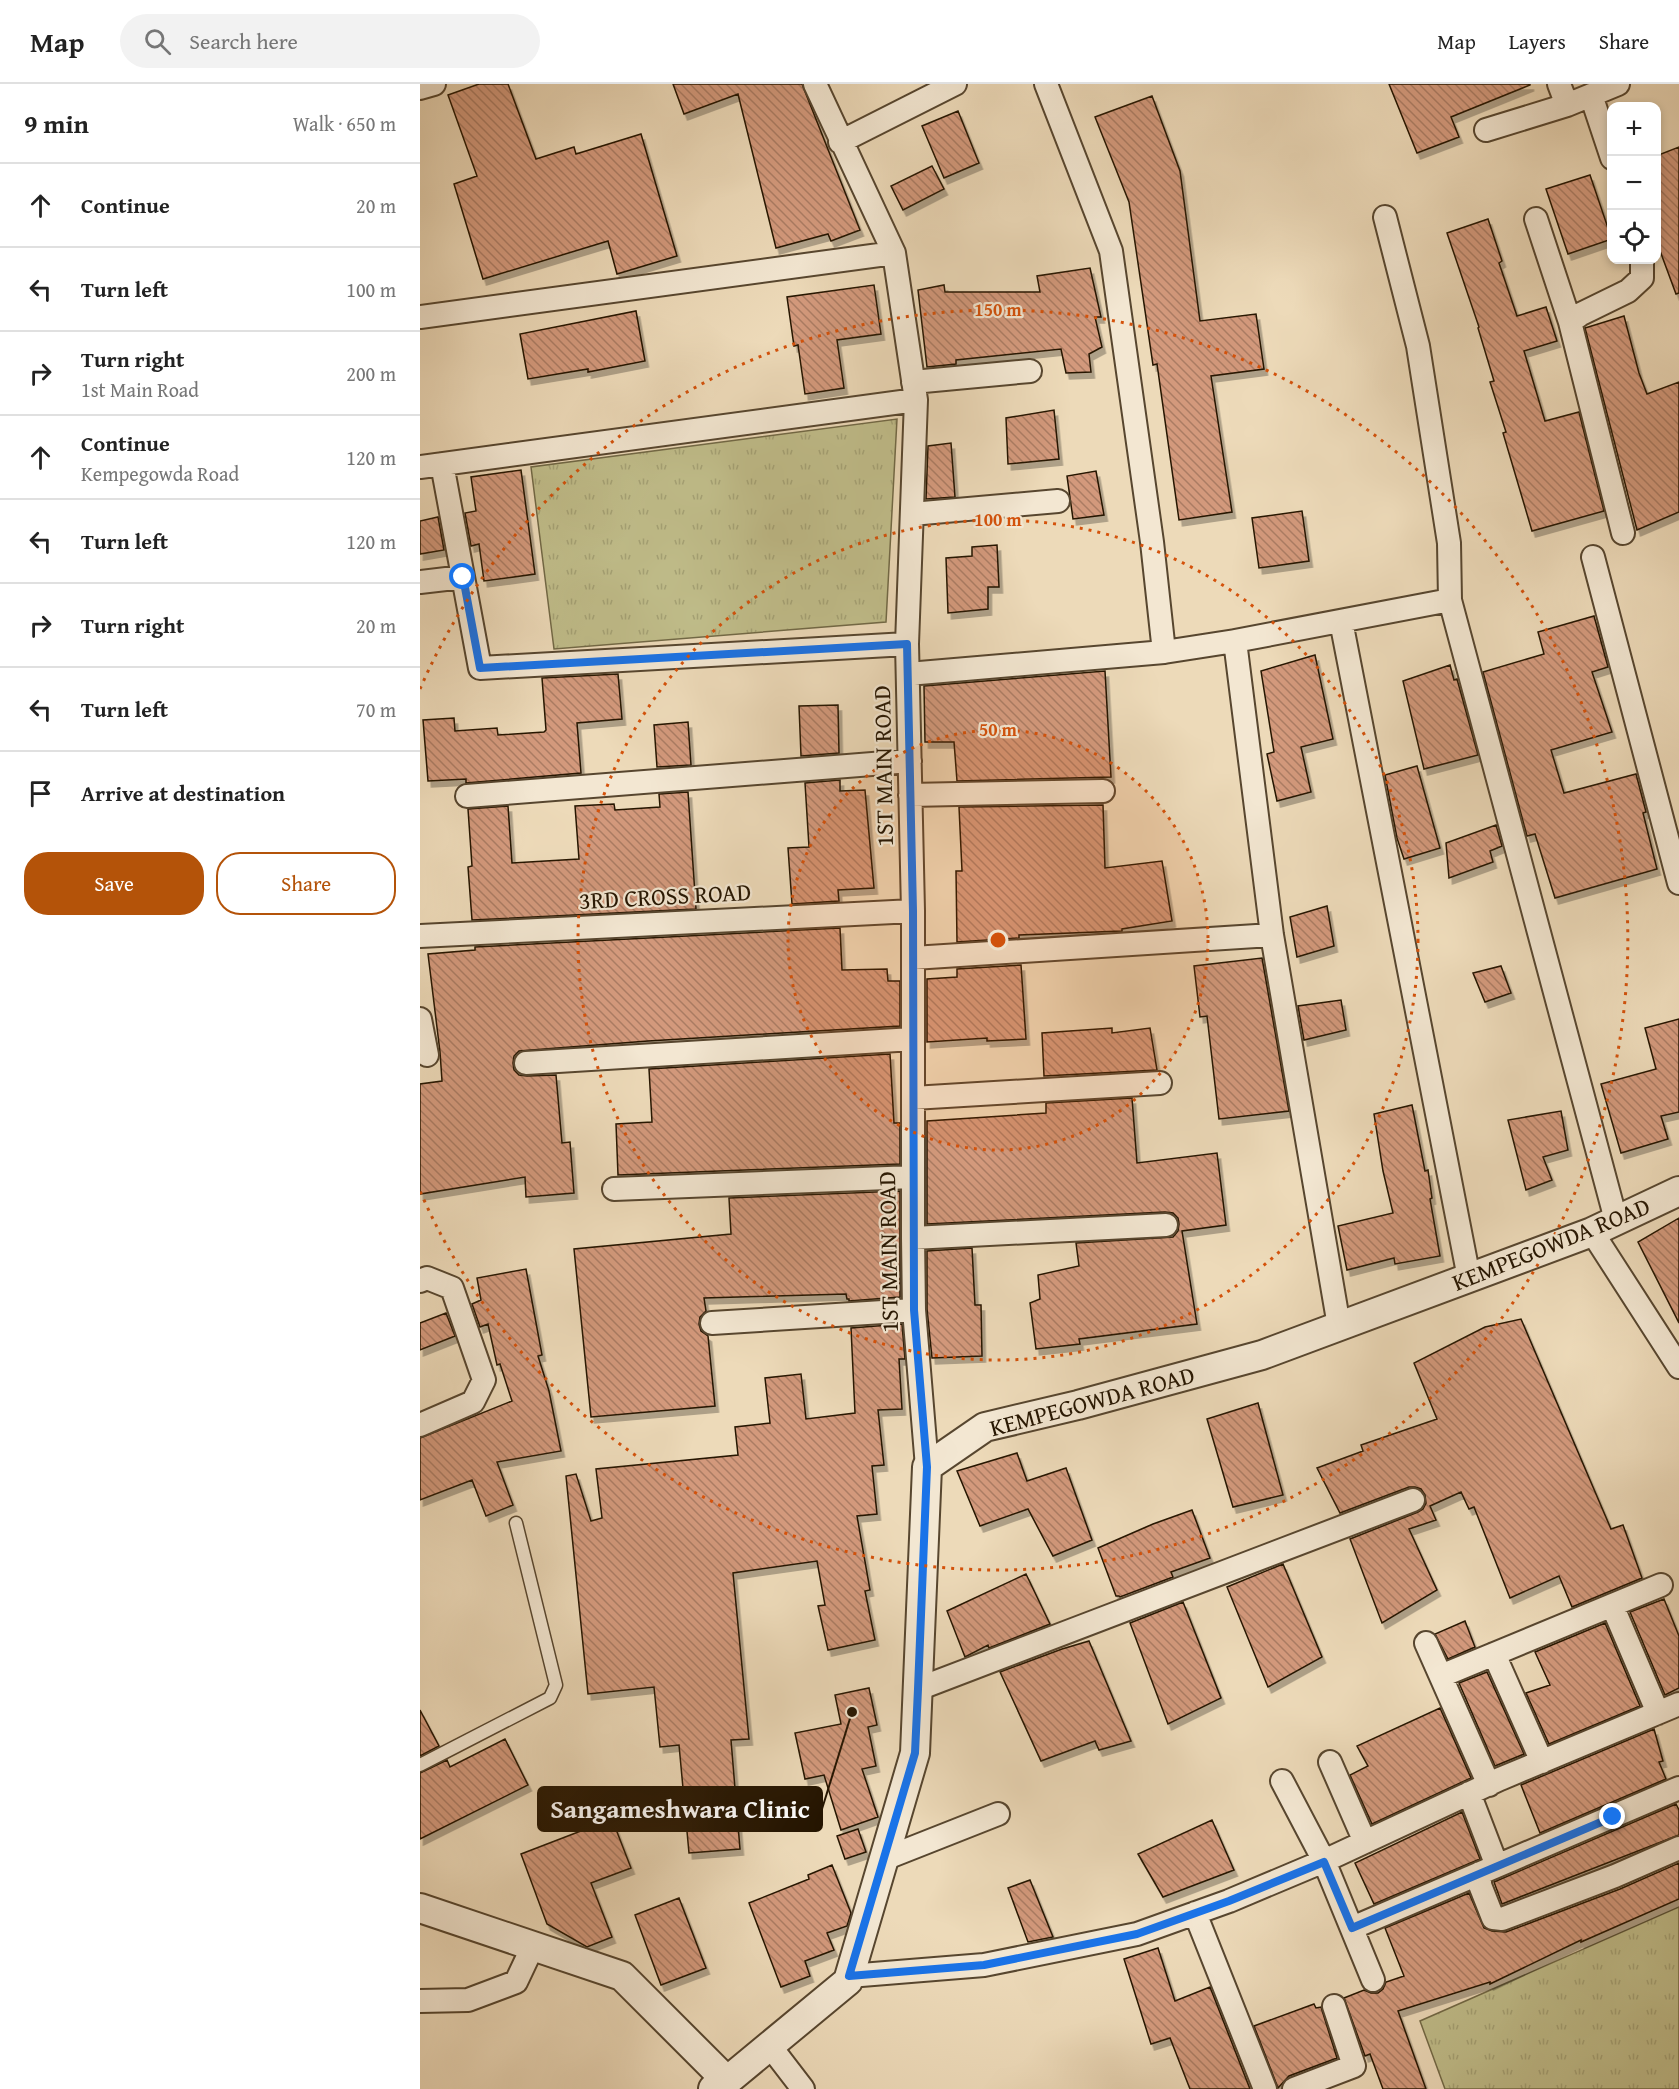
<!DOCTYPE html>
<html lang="en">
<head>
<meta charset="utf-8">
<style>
  :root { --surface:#fff; --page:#f2f2f2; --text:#222; --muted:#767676; --line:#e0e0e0; --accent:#b45309 }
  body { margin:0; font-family:"Gentium Book Plus",serif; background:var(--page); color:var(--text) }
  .controls { position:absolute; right:18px; top:18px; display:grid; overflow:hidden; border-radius:12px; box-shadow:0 3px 9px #0003 }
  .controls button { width:54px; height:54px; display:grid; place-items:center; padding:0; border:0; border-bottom:2px solid var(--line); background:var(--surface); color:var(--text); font:30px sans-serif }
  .stop { position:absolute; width:18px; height:18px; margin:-14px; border:4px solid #1a73e8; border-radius:50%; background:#fff }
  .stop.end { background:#1a73e8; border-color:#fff; box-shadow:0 2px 6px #0008 }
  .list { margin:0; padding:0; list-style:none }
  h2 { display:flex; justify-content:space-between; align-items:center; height:78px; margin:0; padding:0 24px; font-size:26px }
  h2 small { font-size:20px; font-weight:400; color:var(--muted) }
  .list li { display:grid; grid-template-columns:39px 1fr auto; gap:18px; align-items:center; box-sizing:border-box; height:84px; padding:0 24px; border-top:2px solid var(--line) }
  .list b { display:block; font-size:22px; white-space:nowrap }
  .list p { margin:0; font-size:20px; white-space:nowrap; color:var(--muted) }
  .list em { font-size:20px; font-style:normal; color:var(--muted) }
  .actions { display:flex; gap:12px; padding:18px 24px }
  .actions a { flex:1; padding:14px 0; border:2px solid var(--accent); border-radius:24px; text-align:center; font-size:21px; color:var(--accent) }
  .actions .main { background:var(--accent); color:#fff }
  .icon { flex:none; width:33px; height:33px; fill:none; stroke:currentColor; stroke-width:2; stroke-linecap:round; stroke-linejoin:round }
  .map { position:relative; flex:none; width:1259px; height:2005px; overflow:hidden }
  header { display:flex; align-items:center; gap:36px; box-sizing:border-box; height:84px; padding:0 30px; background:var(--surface); border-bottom:2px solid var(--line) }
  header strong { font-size:28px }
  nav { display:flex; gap:33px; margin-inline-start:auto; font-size:21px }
  .search { width:420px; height:54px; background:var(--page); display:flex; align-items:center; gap:15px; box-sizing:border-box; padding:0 21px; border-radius:33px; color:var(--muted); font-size:22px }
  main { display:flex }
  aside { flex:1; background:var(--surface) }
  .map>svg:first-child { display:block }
  .grass { fill:url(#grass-tufts); stroke:#726946; stroke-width:1.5 }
  .building { fill:url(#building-back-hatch); stroke:#251501; stroke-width:1.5; filter:url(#shadow) }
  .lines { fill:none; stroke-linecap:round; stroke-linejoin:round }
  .service-casing { stroke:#57462f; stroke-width:15 }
  .minor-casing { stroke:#57462f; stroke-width:26 }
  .tertiary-casing { stroke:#57462f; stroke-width:32 }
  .service { stroke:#f3e7d2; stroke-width:12 }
  .minor { stroke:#f3e7d2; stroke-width:22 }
  .tertiary { stroke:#f3e7d2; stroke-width:28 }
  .route { stroke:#1a73e8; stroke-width:8 }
  .ring { fill:none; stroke:#d4520b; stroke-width:3; stroke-dasharray:3 6 }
  .labels { text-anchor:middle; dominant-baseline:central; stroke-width:4.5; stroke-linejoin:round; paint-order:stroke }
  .street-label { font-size:24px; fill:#251501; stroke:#f3e7d2 }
  .centre { fill:#d4520b; stroke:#f3e7d2; stroke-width:3 }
  .ring-label { font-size:18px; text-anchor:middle; font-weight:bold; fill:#d4520b; stroke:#f3e7d2; stroke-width:4.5; stroke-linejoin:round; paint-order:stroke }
  .leader { fill:none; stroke:#251501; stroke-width:2 }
  .callout-dot { fill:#251501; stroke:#f3e7d2; stroke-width:2 }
  .callout { fill:#251501; stroke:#251501; stroke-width:2 }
  .callout-label { font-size:26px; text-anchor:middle; font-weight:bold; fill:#fff }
</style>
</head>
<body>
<header>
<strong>Map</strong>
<div class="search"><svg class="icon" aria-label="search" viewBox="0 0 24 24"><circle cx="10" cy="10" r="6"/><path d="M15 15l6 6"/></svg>Search here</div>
<nav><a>Map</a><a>Layers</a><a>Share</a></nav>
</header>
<main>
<aside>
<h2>9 min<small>Walk · 650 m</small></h2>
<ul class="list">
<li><svg class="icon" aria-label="ahead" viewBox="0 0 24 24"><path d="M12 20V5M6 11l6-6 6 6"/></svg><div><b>Continue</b></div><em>20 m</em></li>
<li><svg class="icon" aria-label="left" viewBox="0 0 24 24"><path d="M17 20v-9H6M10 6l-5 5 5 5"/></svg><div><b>Turn left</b></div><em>100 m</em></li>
<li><svg class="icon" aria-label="right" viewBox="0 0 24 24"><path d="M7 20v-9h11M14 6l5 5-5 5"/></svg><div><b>Turn right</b><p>1st Main Road</p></div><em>200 m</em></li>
<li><svg class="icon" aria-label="ahead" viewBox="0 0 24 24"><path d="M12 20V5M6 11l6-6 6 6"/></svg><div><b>Continue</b><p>Kempegowda Road</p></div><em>120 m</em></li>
<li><svg class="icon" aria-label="left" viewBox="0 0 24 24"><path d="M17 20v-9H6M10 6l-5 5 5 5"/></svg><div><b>Turn left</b></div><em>120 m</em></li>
<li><svg class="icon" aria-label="right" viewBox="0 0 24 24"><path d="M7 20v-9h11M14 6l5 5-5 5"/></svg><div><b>Turn right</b></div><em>20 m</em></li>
<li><svg class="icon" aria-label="left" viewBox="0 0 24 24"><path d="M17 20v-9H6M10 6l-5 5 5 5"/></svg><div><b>Turn left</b></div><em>70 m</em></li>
<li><svg class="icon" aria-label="arrive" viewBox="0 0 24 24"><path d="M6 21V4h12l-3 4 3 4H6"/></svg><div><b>Arrive at destination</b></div></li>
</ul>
<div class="actions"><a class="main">Save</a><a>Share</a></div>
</aside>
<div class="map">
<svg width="1259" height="2005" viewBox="0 0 1259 2005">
  <defs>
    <pattern id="grass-tufts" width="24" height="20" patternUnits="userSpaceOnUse" patternTransform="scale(1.5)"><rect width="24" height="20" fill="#c0bd8a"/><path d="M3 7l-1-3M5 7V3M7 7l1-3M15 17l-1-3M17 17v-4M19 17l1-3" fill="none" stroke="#a5a275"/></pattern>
    <pattern id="building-back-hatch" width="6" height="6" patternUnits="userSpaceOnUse" patternTransform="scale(1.5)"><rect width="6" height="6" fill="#d3997c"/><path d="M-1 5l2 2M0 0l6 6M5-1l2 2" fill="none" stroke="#ab7c63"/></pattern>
    <filter id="shadow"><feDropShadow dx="3.5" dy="6" stdDeviation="0" flood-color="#0004"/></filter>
  </defs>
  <rect width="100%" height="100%" fill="#eddab9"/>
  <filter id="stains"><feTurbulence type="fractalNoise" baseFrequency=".00333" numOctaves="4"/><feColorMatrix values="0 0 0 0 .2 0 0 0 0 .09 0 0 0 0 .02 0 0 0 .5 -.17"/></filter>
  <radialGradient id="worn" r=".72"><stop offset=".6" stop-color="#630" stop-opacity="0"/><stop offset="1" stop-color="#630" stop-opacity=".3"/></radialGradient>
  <path class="grass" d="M 477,335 L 466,538 L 134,565 L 111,383 Z
    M 1259,1823 L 1259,2005 L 1025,2005 L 1000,1937 Z"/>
  <path class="building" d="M 59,0 L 88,0 L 116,75 L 154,63 L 156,70 L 221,50 L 257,172 L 197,190 L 188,157 L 63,195 L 34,100 L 57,92 L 28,11 Z
    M 253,0 L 382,0 L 440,146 L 411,157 L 408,150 L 356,164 L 318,10 L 264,30 Z
    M 969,0 L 1110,0 L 1110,1 L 1031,33 L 1039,53 L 997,69 Z
    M 732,12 L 760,87 L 780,237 L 836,230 L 844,285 L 791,292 L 812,428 L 759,436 L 737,280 L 733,281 L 709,118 L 675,33 Z
    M 538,27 L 559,79 L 524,94 L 502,42 Z
    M 1259,63 L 1259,209 L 1256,210 L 1236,156 L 1236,72 Z
    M 512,82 L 524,105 L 483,126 L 471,102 Z
    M 1170,91 L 1189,147 L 1189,156 L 1148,170 L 1126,105 Z
    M 1068,135 L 1082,177 L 1079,179 L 1097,232 L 1126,223 L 1137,257 L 1104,267 L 1125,337 L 1159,328 L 1184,427 L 1112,447 L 1083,349 L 1086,348 L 1070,298 L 1074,297 L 1058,244 L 1059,243 L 1027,149 Z
    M 670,184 L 681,233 L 675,233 L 682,263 L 669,270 L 671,288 L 646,289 L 641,265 L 536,276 L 536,280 L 507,283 L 498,206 L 524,201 L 525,208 L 620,208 L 617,192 Z
    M 454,201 L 461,250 L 417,256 L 424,304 L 385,310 L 378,261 L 374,262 L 367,213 Z
    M 216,227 L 225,277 L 168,288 L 168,285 L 108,295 L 100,250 Z
    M 1204,232 L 1219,289 L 1227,310 L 1259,298 L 1259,428 L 1217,446 L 1165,244 Z
    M 634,326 L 639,375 L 588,380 L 586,334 Z
    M 531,359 L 535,413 L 506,415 L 508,362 Z
    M 101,386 L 115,490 L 64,497 L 59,460 L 51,462 L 45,429 L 56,427 L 51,393 Z
    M 676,387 L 684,431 L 653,435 L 647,392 Z
    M 882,427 L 889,477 L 839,484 L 832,434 Z
    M 18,433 L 24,466 L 0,470 L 0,437 Z
    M 577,461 L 579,503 L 568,503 L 568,525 L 528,529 L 526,474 L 552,472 L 552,463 Z
    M 1174,532 L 1188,583 L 1172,588 L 1192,648 L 1131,666 L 1144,709 L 1216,690 L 1226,728 L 1223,729 L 1237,785 L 1135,814 L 1115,750 L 1107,752 L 1063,588 L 1124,570 L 1118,548 Z
    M 895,571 L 913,655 L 881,663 L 891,708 L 857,717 L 847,670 L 854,668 L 841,587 Z
    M 1030,581 L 1034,596 L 1037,595 L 1058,671 L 1004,685 L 983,597 Z
    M 685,587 L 691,693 L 537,697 L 534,658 L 505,658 L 504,602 Z
    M 198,590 L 202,635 L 157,639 L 161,689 L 46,699 L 46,695 L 8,697 L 3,636 L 34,634 L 35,647 L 77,644 L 78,651 L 124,648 L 126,646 L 122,594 Z
    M 418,621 L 419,669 L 381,672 L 379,622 Z
    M 268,638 L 271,681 L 237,683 L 234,641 Z
    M 997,682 L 1020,764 L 984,775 L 977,754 L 965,691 Z
    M 420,696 L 420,707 L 445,706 L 454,804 L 418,806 L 419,817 L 372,820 L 368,764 L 389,763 L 385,699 Z
    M 268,708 L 276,825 L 52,836 L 48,783 L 52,782 L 48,725 L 88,722 L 92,779 L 159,775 L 155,722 L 194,720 L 195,726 L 240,723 L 239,710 Z
    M 683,721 L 685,784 L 742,777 L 752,837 L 702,845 L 702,847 L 599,851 L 599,854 L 537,858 L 536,787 L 542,787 L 539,723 Z
    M 1076,741 L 1082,762 L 1070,767 L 1073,778 L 1029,794 L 1026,759 Z
    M 907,822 L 914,862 L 877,873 L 870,833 Z
    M 420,844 L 422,886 L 467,885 L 468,897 L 480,897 L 480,942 L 228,957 L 99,967 L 94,972 L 93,979 L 94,986 L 99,991 L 107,992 L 136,991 L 142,1059 L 150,1058 L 154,1109 L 106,1113 L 105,1093 L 0,1110 L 0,1000 L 22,997 L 20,968 L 8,870 L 55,866 L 55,863 Z
    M 842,874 L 869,1027 L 799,1035 L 787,932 L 780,933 L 774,882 Z
    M 601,881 L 606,955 L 567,957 L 567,954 L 507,958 L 507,895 L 537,893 L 537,885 Z
    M 1081,882 L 1091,909 L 1065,918 L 1053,889 Z
    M 921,916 L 926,946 L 884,956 L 878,922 Z
    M 1259,935 L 1259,1028 L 1241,1032 L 1248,1055 L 1201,1069 L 1181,1000 L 1236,985 L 1225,944 Z
    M 692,944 L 692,949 L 730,944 L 737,986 L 624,992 L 622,949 Z
    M 470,970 L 474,1039 L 480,1039 L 480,1080 L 198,1091 L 196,1040 L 232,1038 L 229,985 Z
    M 712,1014 L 717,1079 L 797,1069 L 806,1141 L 762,1147 L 777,1240 L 659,1255 L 660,1260 L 616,1265 L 610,1219 L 620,1215 L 618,1191 L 659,1182 L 656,1159 L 753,1153 L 758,1147 L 759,1140 L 758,1134 L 753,1129 L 745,1128 L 507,1140 L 507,1037 L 626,1029 L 626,1019 Z
    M 992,1021 L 1005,1087 L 1008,1086 L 1012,1114 L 1010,1115 L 1020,1172 L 975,1180 L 974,1174 L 927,1186 L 918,1142 L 973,1129 L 963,1087 L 954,1030 Z
    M 1141,1027 L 1148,1066 L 1123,1073 L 1132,1096 L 1106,1106 L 1088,1036 Z
    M 480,1107 L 480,1213 L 429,1217 L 429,1215 L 427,1215 L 426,1210 L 284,1214 L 286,1227 L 280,1233 L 279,1240 L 281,1247 L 288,1252 L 295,1322 L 171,1333 L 154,1165 L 311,1150 L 309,1114 Z
    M 1259,1134 L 1259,1239 L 1218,1158 Z
    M 552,1164 L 555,1221 L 561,1221 L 562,1272 L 512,1274 L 507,1225 L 507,1167 Z
    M 106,1185 L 122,1271 L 118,1272 L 129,1307 L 141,1367 L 77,1378 L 93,1421 L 66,1432 L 52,1396 L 0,1416 L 0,1354 L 92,1317 L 80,1280 L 77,1281 L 68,1240 L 60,1243 L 52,1220 L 61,1216 L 57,1194 Z
    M 26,1229 L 35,1252 L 0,1266 L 0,1239 Z
    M 1101,1235 L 1191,1445 L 1203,1441 L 1222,1494 L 1152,1523 L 1139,1492 L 1090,1514 L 1054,1423 L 1049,1425 L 1041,1408 L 1010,1422 L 1016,1436 L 989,1445 L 1017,1506 L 962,1539 L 930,1455 L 998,1428 L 1003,1425 L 1006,1419 L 1005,1411 L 1001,1405 L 995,1403 L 989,1403 L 920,1429 L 897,1384 L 943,1367 L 941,1361 L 1017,1335 L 994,1279 L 1065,1243 Z
    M 482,1240 L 485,1275 L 479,1275 L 482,1325 L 458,1326 L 464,1381 L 452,1382 L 457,1430 L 437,1432 L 450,1506 L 445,1507 L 455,1556 L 408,1566 L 398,1522 L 405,1521 L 397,1477 L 313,1489 L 329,1655 L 311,1656 L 320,1765 L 269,1769 L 259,1661 L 240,1663 L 234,1603 L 168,1610 L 146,1392 L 156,1390 L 171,1437 L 182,1434 L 176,1385 L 318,1371 L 315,1343 L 350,1339 L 345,1294 L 381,1290 L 386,1335 L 435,1329 L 431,1244 Z
    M 838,1319 L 863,1411 L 813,1423 L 787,1335 Z
    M 597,1369 L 607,1397 L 646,1384 L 672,1456 L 633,1472 L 608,1425 L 560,1442 L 537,1387 Z
    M 772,1426 L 790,1474 L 751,1488 L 753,1493 L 700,1513 L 699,1512 L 696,1512 L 678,1464 L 733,1440 Z
    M 863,1480 L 902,1573 L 848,1603 L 807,1503 Z
    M 606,1490 L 630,1540 L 569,1564 L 568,1561 L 545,1573 L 527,1527 Z
    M 1244,1515 L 1259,1552 L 1259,1604 L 1245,1611 L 1210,1528 Z
    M 763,1518 L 801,1614 L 748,1640 L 710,1539 Z
    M 1045,1537 L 1055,1563 L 1028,1575 L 1015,1550 Z
    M 1185,1539 L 1220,1622 L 1129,1660 L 1106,1609 L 1130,1601 L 1115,1568 Z
    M 669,1557 L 711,1657 L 679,1666 L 675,1657 L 621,1677 L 580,1588 L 642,1565 Z
    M 1067,1588 L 1104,1670 L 1075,1682 L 1039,1599 Z
    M 449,1604 L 457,1641 L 448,1643 L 456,1682 L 442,1685 L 458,1733 L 421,1746 L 404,1691 L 385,1695 L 375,1649 L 421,1640 L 415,1611 Z
    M 1020,1624 L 1051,1694 L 952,1740 L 930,1691 L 948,1682 L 937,1662 Z
    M 0,1626 L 19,1662 L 0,1672 Z
    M 1234,1645 L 1243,1677 L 1239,1678 L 1246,1695 L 1120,1749 L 1101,1701 Z
    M 85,1655 L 108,1701 L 0,1755 L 0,1689 L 27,1676 L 30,1683 Z
    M 1256,1720 L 1259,1726 L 1259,1751 L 1082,1820 L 1074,1798 Z
    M 1042,1728 L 1060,1775 L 954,1820 L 935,1779 Z
    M 192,1735 L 211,1784 L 171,1799 L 192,1853 L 167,1863 L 127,1840 L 101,1770 Z
    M 792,1736 L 814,1786 L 743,1813 L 718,1770 Z
    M 438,1745 L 446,1768 L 425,1775 L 417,1752 Z
    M 1259,1779 L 1259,1815 L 1161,1858 L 1161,1856 L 1070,1900 L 1070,1898 L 978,1927 L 1006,2005 L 963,2005 L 950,1970 L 945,1972 L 924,1914 L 944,1906 L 951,1909 L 958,1909 L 963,1905 L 966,1898 L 984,1892 L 965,1844 L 1049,1809 L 1064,1844 L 1072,1847 L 1086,1848 L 1200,1805 Z
    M 412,1781 L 431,1829 L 427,1842 L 407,1849 L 414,1866 L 385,1877 L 390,1892 L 361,1903 L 329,1819 L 389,1795 L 388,1791 Z
    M 610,1796 L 633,1853 L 608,1858 L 588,1804 Z
    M 259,1814 L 286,1884 L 241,1901 L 215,1831 Z
    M 738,1864 L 755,1917 L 790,1903 L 830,2005 L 770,2005 L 750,1954 L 731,1960 L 704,1875 Z
    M 894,1920 L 896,1924 L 901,1923 L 917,1974 L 869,1992 L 858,2004 L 834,1942 Z"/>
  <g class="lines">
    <defs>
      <path id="service" d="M 0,1681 L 130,1614 L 136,1601 L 96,1439"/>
      <path id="minor" d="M 395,0 L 474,169 L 496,316 L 487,560 L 493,827 L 493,1154 L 494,1226 L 507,1383
        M 626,0 L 691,167 L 732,458 L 744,568
        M 1139,0 L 1147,21 L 1198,0
        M 0,4 L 14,0
        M 1171,11 L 1192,74
        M 1066,46 L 1147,21
        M 420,58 L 535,0
        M 965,133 L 998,262 L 1029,459 L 1030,516 L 1196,1136
        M 1116,135 L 1150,238
        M 0,233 L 474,169
        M 493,298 L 610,287
        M 22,380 L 60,584 L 487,560
        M 0,383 L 496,316
        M 492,430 L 638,417
        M 1203,449 L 1150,238 L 1161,230 L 1208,207 L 1222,194 L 1222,176
        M 1173,473 L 1259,799
        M 0,498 L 43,493
        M 921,537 L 1049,1194
        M 815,557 L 1030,516
        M 488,590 L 744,568 L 815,557 L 852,851 L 919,1242
        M 490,711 L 683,707
        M 47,712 L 490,677
        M 0,852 L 493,827
        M 493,874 L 852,851
        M 0,935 L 7,971
        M 106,979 L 493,955
        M 493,1014 L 740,999
        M 194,1105 L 493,1093
        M 1172,1148 L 1259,1283
        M 493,1154 L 746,1141
        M 0,1197 L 7,1194 L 32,1204 L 64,1296 L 53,1318 L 0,1341
        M 292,1239 L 494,1226
        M 1192,1521 L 1238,1629
        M 1006,1559 L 1069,1701
        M 1074,1570 L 1122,1678
        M 1021,1592 L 1241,1501
        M 498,1605 L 993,1416
        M 910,1678 L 945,1758
        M 862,1697 L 904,1777 L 953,1896
        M 1049,1709 L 1077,1782
        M 464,1775 L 578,1730
        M 1060,1789 L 1060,1801 L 1073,1834 L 1082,1835 L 1195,1792 L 1259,1764
        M 775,1829 L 845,2005
        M 932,1844 L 1259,1704
        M 429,1892 L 564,1881 L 717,1850 L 809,1817 L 904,1777 L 1080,1695 L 1259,1620
        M 0,1917 L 48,1916 L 96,1898 L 113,1862
        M 350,1962 L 383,2005
        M 874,2005 L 934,1982 L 914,1922"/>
      <path id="tertiary" d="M 0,1824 L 202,1892 L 307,1997
        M 293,2005 L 307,1997 L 428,1897 L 495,1669 L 507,1383 L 565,1343 L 658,1321 L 842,1271 L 1172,1148 L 1259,1107"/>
    </defs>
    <use href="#service" class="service-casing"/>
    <use href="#minor" class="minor-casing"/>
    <use href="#tertiary" class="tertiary-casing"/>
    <use href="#service" class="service"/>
    <use href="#minor" class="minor"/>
    <use href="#tertiary" class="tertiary"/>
  </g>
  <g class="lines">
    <path class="route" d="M 43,493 L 60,584 L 487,560 L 493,827 L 494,1226 L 507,1383 L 498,1605 L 495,1669 L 429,1892 L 564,1881 L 717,1850 L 809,1817 L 904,1778 L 932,1844 L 1193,1733"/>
  </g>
  <circle cx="578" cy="856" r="210" fill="#d4520b" fill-opacity=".12"/>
  <g class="ring">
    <circle cx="578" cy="856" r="210"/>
    <circle cx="578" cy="856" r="420"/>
    <path d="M0 605A630 630 0 1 1 0 1107"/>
  </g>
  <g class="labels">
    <g class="street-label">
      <text transform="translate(463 682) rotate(-91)">1ST MAIN ROAD</text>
      <text transform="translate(245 812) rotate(-3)">3RD CROSS ROAD</text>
      <text transform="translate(1131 1160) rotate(-22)">KEMPEGOWDA ROAD</text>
      <text transform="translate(468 1168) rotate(-91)">1ST MAIN ROAD</text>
      <text transform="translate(672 1317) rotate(-15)">KEMPEGOWDA ROAD</text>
    </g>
  </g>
  <circle cx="578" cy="856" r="9" class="centre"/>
  <g class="ring-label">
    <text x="578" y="232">150 m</text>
    <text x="578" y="442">100 m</text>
    <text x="578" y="652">50 m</text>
  </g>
  <path class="leader" d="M432 1628L402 1725"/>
  <circle class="callout-dot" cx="432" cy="1628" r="6"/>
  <rect class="callout" x="118" y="1703" width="284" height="44" rx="6"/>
  <g class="callout-label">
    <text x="260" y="1734">Sangameshwara Clinic</text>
  </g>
  <rect width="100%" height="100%" filter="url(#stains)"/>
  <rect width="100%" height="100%" fill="url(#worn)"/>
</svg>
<div class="controls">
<button>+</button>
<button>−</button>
<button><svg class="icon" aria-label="locate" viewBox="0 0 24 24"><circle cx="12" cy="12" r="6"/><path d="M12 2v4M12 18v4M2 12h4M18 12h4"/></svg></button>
</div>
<div class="stop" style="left:43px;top:493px"></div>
<div class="stop end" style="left:1193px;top:1733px"></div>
</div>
</main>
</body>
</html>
